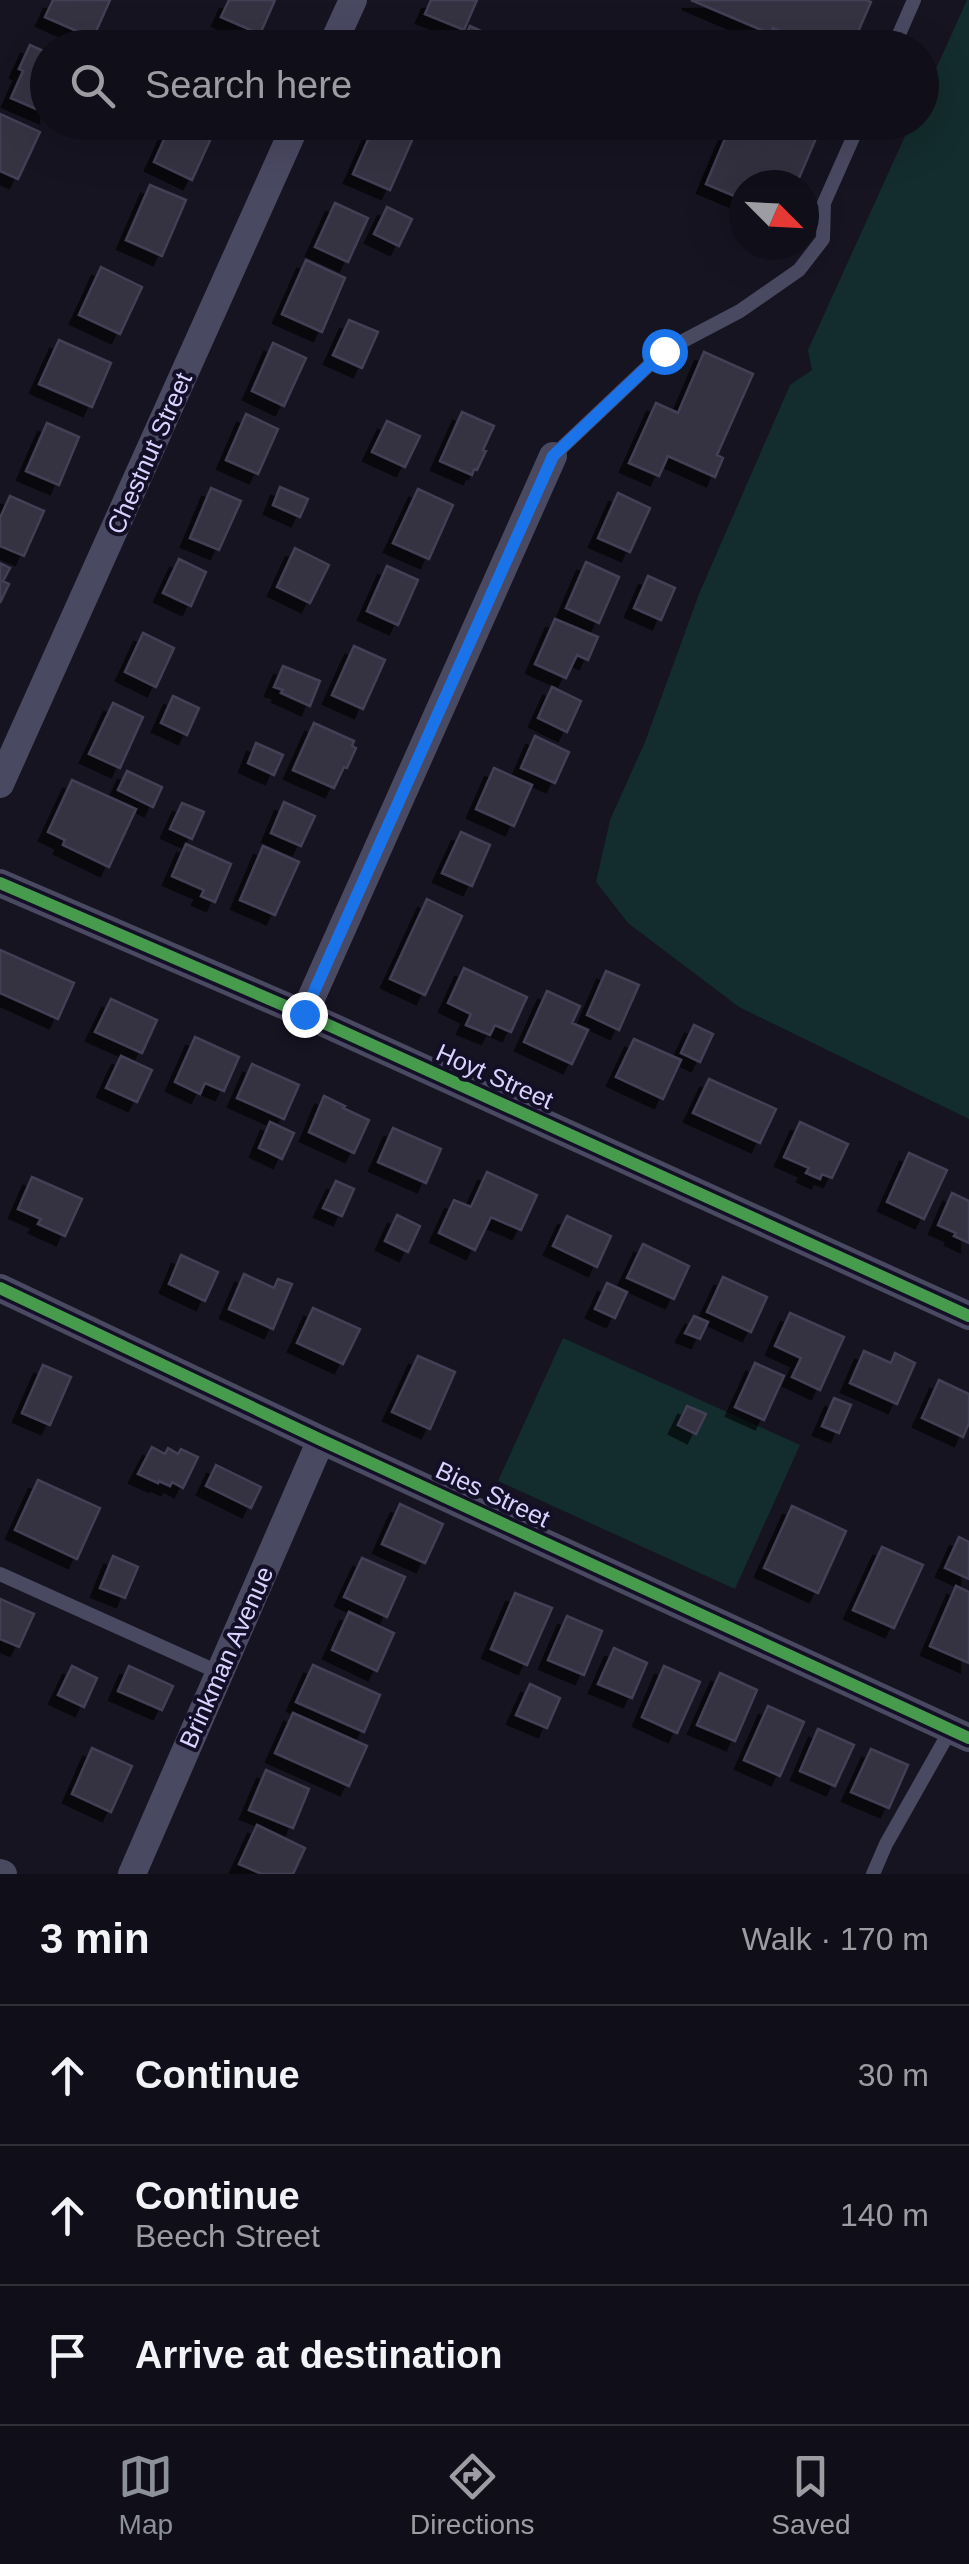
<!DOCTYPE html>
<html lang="en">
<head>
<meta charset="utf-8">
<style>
  :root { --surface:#100f19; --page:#1e1d26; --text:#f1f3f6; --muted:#9c9ca2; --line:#302f38; --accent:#8c9099 }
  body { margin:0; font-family:Helvetica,sans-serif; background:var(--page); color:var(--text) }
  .compass { position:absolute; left:729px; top:170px; width:90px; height:90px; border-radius:50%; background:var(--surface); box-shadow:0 10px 40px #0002; rotate:114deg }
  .stop { position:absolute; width:30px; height:30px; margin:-22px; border:8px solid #1a73e8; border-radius:50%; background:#fff }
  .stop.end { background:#1a73e8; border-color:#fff; box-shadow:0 2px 10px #0008 }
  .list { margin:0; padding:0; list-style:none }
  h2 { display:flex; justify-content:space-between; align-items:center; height:130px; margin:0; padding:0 40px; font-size:42px }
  h2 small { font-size:32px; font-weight:400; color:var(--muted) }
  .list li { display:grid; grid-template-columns:65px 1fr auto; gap:30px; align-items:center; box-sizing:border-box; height:140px; padding:0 40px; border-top:2px solid var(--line) }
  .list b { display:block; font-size:38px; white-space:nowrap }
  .list p { margin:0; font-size:32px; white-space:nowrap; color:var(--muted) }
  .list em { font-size:32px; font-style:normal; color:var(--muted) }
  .icon { flex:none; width:55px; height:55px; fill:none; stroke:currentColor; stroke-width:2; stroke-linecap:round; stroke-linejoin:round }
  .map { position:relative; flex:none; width:969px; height:1874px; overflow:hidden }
  .search { position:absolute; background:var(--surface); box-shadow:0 10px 40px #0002; left:30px; right:30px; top:30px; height:110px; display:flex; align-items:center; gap:25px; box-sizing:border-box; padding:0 35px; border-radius:55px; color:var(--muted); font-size:38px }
  .sheet { height:550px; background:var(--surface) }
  nav { display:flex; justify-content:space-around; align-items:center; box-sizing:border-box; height:140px; border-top:2px solid var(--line); background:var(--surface); font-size:28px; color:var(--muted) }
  nav a { display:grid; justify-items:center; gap:5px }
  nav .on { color:var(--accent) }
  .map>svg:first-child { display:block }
  .green { fill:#132c2d }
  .building { fill:#343243; stroke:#433f54; stroke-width:2.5; filter:url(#shadow) }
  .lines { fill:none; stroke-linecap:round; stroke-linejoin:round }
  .lane { stroke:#4a4962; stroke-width:14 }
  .street { stroke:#4a4962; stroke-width:28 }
  .cycleway-casing { stroke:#130f26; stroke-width:19 }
  .cycleway { stroke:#469c4c; stroke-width:12 }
  .route { stroke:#1a73e8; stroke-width:12 }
  .labels { text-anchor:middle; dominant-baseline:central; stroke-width:8; stroke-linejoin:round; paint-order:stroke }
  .street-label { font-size:25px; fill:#d9d4ff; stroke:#130f26 }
</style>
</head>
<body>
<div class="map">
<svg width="969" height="1874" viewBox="0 0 969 1874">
  <defs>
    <filter id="shadow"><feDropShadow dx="-9" dy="9" stdDeviation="0" flood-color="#0009"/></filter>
  </defs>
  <rect width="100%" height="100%" fill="#161421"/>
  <path class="green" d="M 967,0 L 969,0 L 969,1119 L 739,1007 L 628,923 L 596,882 L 610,820 L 645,742 L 699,594 L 790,385 L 812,370 L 808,350 L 911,123 L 922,122 L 922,100 Z
    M 563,1338 L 800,1445 L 735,1589 L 498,1481 Z"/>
  <path class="building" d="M 53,0 L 110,0 L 93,38 L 45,17 Z
    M 229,0 L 275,0 L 260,34 L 221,17 Z
    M 431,0 L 477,0 L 464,30 L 425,14 Z
    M 691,0 L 866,0 L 871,2 L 851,48 L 818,48 L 773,28 L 771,34 Z
    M 470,26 L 501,40 L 497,48 L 460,48 Z
    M 30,45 L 48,53 L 48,114 L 11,98 L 23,71 L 19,69 Z
    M 0,114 L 40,132 L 18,179 L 0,171 Z
    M 172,122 L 212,122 L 217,125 L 192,180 L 154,162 Z
    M 376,122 L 413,138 L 390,190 L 353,174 Z
    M 732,122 L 823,122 L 796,185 L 744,185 L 744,200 L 706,184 Z
    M 150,185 L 186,200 L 162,256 L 126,240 Z
    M 335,203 L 368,218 L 348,262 L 315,247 Z
    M 387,207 L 412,219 L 399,246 L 374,234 Z
    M 306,260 L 345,278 L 322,332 L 282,314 Z
    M 101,267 L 142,287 L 120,334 L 79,315 Z
    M 349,320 L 378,332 L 362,368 L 333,355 Z
    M 59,340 L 111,363 L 92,407 L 39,384 Z
    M 273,343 L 306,358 L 284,406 L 252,391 Z
    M 704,352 L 753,374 L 717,455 L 723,458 L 715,477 L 668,456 L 659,476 L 629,463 L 656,403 L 678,413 Z
    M 462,412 L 494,426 L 483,450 L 486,451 L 477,470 L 474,469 L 472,475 L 440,461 Z
    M 246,414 L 278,429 L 258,474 L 226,460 Z
    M 387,421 L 420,436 L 405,467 L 372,452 Z
    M 47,423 L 79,437 L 59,485 L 26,471 Z
    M 280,487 L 308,499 L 300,517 L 273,505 Z
    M 211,488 L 241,501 L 219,550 L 190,538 Z
    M 418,489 L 453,505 L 429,559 L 393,543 Z
    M 618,493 L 650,508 L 630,552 L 598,538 Z
    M 10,496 L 44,511 L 24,556 L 0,546 L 0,518 Z
    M 295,548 L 329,565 L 310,603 L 277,587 Z
    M 179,559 L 206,572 L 191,606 L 163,593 Z
    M 586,562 L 619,577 L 599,623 L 566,608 Z
    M 0,563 L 10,568 L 3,581 L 9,584 L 0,603 Z
    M 387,566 L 418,580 L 398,625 L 367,611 Z
    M 648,576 L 675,588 L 661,620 L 634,608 Z
    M 555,619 L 598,637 L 588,660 L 577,655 L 566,678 L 535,664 Z
    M 143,633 L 174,648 L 156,687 L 125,672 Z
    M 354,646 L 385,660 L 363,709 L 332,695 Z
    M 283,666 L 320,681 L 310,706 L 281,693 L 283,690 L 274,687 Z
    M 552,687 L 581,701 L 567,732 L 538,718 Z
    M 173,696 L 199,708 L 187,735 L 161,723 Z
    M 113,703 L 143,717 L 120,768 L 89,754 Z
    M 314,723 L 354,741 L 352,746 L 356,748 L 347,768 L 344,767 L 334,788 L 293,770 Z
    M 535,736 L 569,752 L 555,783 L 521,768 Z
    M 256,743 L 283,755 L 274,775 L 248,763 Z
    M 494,768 L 532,785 L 514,826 L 476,809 Z
    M 127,771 L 162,787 L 153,807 L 118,790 Z
    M 72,780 L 136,809 L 109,867 L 63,845 L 65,840 L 48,832 Z
    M 284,802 L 315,816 L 301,846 L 271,833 Z
    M 182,803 L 204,812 L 192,839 L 170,829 Z
    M 461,832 L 490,845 L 472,886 L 442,873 Z
    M 186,844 L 231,864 L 215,902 L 201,896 L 204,890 L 172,876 Z
    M 263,846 L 299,862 L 275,915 L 240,900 Z
    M 427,899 L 462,916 L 425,995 L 390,979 Z
    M 0,950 L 74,983 L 58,1019 L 0,993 Z
    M 464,968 L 527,997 L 511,1032 L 495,1025 L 490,1035 L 466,1025 L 471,1014 L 448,1003 Z
    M 606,971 L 639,985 L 619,1030 L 587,1015 Z
    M 547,991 L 580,1006 L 572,1023 L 588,1030 L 572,1064 L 524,1042 Z
    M 111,999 L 157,1020 L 142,1053 L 95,1032 Z
    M 694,1025 L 713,1034 L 700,1062 L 681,1053 Z
    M 195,1037 L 239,1057 L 224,1091 L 205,1083 L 200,1094 L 175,1082 Z
    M 634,1039 L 681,1060 L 663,1099 L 616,1077 Z
    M 121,1056 L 152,1070 L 137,1102 L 106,1088 Z
    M 252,1064 L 299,1085 L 284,1119 L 237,1098 Z
    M 709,1079 L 776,1109 L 760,1143 L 693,1113 Z
    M 324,1096 L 345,1106 L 343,1108 L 369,1120 L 354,1153 L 309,1132 Z
    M 270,1122 L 294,1133 L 282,1159 L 259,1148 Z
    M 800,1122 L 848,1144 L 832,1178 L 822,1174 L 820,1179 L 806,1173 L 809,1168 L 784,1157 Z
    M 393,1128 L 441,1149 L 426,1183 L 378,1162 Z
    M 909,1153 L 947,1170 L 924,1219 L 887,1202 Z
    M 487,1172 L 537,1195 L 521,1230 L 491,1217 L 475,1250 L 439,1233 L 454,1200 L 471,1207 Z
    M 32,1177 L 82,1199 L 65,1236 L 38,1224 L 41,1219 L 18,1209 Z
    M 336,1181 L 354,1189 L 342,1216 L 323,1208 Z
    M 952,1193 L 969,1201 L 969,1243 L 954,1236 L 956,1233 L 938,1225 Z
    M 397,1215 L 420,1226 L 408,1252 L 385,1241 Z
    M 567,1216 L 611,1236 L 597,1267 L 553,1246 Z
    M 643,1244 L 689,1266 L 674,1299 L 627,1278 Z
    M 181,1255 L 218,1272 L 205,1301 L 169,1284 Z
    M 244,1274 L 274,1288 L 278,1279 L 292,1284 L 273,1329 L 229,1309 Z
    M 723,1277 L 767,1297 L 751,1332 L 707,1312 Z
    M 607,1283 L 627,1292 L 615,1318 L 595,1309 Z
    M 313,1308 L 360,1329 L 343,1364 L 297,1343 Z
    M 790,1313 L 844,1337 L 820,1390 L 792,1377 L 801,1358 L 775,1346 Z
    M 694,1316 L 708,1322 L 700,1339 L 685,1333 Z
    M 864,1351 L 891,1363 L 895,1353 L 915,1363 L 897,1404 L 850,1383 Z
    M 418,1356 L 455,1372 L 430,1429 L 392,1412 Z
    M 755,1363 L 784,1376 L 764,1420 L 735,1407 Z
    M 43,1365 L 71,1377 L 50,1425 L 22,1413 Z
    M 939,1380 L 969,1394 L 969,1423 L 963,1437 L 922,1418 Z
    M 834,1398 L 851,1405 L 839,1433 L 822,1426 Z
    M 687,1406 L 706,1414 L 696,1434 L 678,1425 Z
    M 152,1447 L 165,1454 L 168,1448 L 178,1454 L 181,1449 L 198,1457 L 183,1488 L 172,1482 L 170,1486 L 159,1481 L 158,1483 L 138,1474 Z
    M 216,1465 L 261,1487 L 251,1508 L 206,1486 Z
    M 38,1480 L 100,1508 L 77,1559 L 15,1530 Z
    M 400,1504 L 443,1524 L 425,1563 L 382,1544 Z
    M 792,1506 L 846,1531 L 818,1593 L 764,1568 Z
    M 959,1537 L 969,1542 L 969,1579 L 945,1568 Z
    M 882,1547 L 923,1565 L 894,1628 L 853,1610 Z
    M 113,1556 L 138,1567 L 125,1598 L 100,1588 Z
    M 362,1558 L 405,1577 L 387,1617 L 344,1597 Z
    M 956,1586 L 969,1592 L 969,1663 L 930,1646 Z
    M 515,1593 L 552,1608 L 527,1665 L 491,1649 Z
    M 0,1599 L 34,1614 L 19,1647 L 0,1639 Z
    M 349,1612 L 394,1633 L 377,1671 L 332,1650 Z
    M 567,1616 L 602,1631 L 584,1675 L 548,1660 Z
    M 614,1648 L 647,1663 L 632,1698 L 598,1684 Z
    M 313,1665 L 380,1695 L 364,1732 L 296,1702 Z
    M 72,1666 L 97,1678 L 84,1707 L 58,1695 Z
    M 129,1666 L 173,1686 L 162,1710 L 118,1691 Z
    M 664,1666 L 700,1682 L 677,1733 L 642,1717 Z
    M 720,1673 L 757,1690 L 735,1741 L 697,1725 Z
    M 530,1684 L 560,1698 L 547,1728 L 516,1715 Z
    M 768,1706 L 804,1722 L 780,1776 L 744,1760 Z
    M 293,1713 L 367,1746 L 349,1786 L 275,1753 Z
    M 818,1729 L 854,1745 L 835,1786 L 800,1771 Z
    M 92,1748 L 132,1766 L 111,1812 L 72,1794 Z
    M 871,1749 L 908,1765 L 889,1808 L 851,1792 Z
    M 266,1770 L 309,1789 L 293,1828 L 249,1810 Z
    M 257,1825 L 305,1848 L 293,1874 L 262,1874 L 239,1864 Z"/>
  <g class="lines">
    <path class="lane" d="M 893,48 L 914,0
      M 553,456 L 664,351 L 740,311 L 799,270 L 823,239 L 824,203 L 860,122
      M 0,1574 L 220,1673
      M 873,1874 L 886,1844 L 951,1729"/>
    <path class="street" d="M 331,48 L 353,0
      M 0,784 L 297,122
      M 0,883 L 304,1014 L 969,1316
      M 304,1014 L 553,456
      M 0,1288 L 321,1440 L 969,1738
      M 0,1873 L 3,1874
      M 132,1874 L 321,1440"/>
    <defs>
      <path id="cycleway" d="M 0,883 L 304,1014 L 969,1316
        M 0,1288 L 321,1440 L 969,1738"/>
    </defs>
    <use href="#cycleway" class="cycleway-casing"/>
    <use href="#cycleway" class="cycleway"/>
  </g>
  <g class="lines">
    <path class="route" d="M 304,1014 L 553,456 L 664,351"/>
  </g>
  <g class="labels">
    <g class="street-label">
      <text transform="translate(149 453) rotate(-66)">Chestnut Street</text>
      <text transform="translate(495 1076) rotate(24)">Hoyt Street</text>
      <text transform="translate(493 1494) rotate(25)">Bies Street</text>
      <text transform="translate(226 1657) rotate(-66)">Brinkman Avenue</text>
    </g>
  </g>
</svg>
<svg class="compass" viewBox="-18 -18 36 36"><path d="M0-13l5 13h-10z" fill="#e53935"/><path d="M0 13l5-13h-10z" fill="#9c9ca2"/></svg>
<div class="stop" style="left:664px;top:351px"></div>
<div class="stop end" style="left:304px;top:1014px"></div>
<div class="search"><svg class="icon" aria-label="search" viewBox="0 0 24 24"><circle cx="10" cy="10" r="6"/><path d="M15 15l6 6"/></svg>Search here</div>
</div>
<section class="sheet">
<h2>3 min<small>Walk · 170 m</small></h2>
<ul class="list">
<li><svg class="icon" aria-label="ahead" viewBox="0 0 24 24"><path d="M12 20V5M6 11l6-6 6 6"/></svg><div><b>Continue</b></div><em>30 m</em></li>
<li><svg class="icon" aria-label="ahead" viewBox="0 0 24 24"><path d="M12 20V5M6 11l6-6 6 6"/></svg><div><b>Continue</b><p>Beech Street</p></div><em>140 m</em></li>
<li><svg class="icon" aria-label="arrive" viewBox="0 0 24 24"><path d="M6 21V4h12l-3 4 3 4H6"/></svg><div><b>Arrive at destination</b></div></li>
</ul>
</section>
<nav>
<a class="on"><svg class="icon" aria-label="map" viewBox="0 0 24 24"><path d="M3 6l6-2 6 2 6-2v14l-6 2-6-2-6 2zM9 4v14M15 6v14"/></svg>Map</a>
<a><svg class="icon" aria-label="directions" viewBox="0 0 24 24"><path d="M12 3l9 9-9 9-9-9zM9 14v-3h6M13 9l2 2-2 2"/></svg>Directions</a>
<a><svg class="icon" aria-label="saved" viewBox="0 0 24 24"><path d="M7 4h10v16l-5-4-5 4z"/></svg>Saved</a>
</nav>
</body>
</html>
